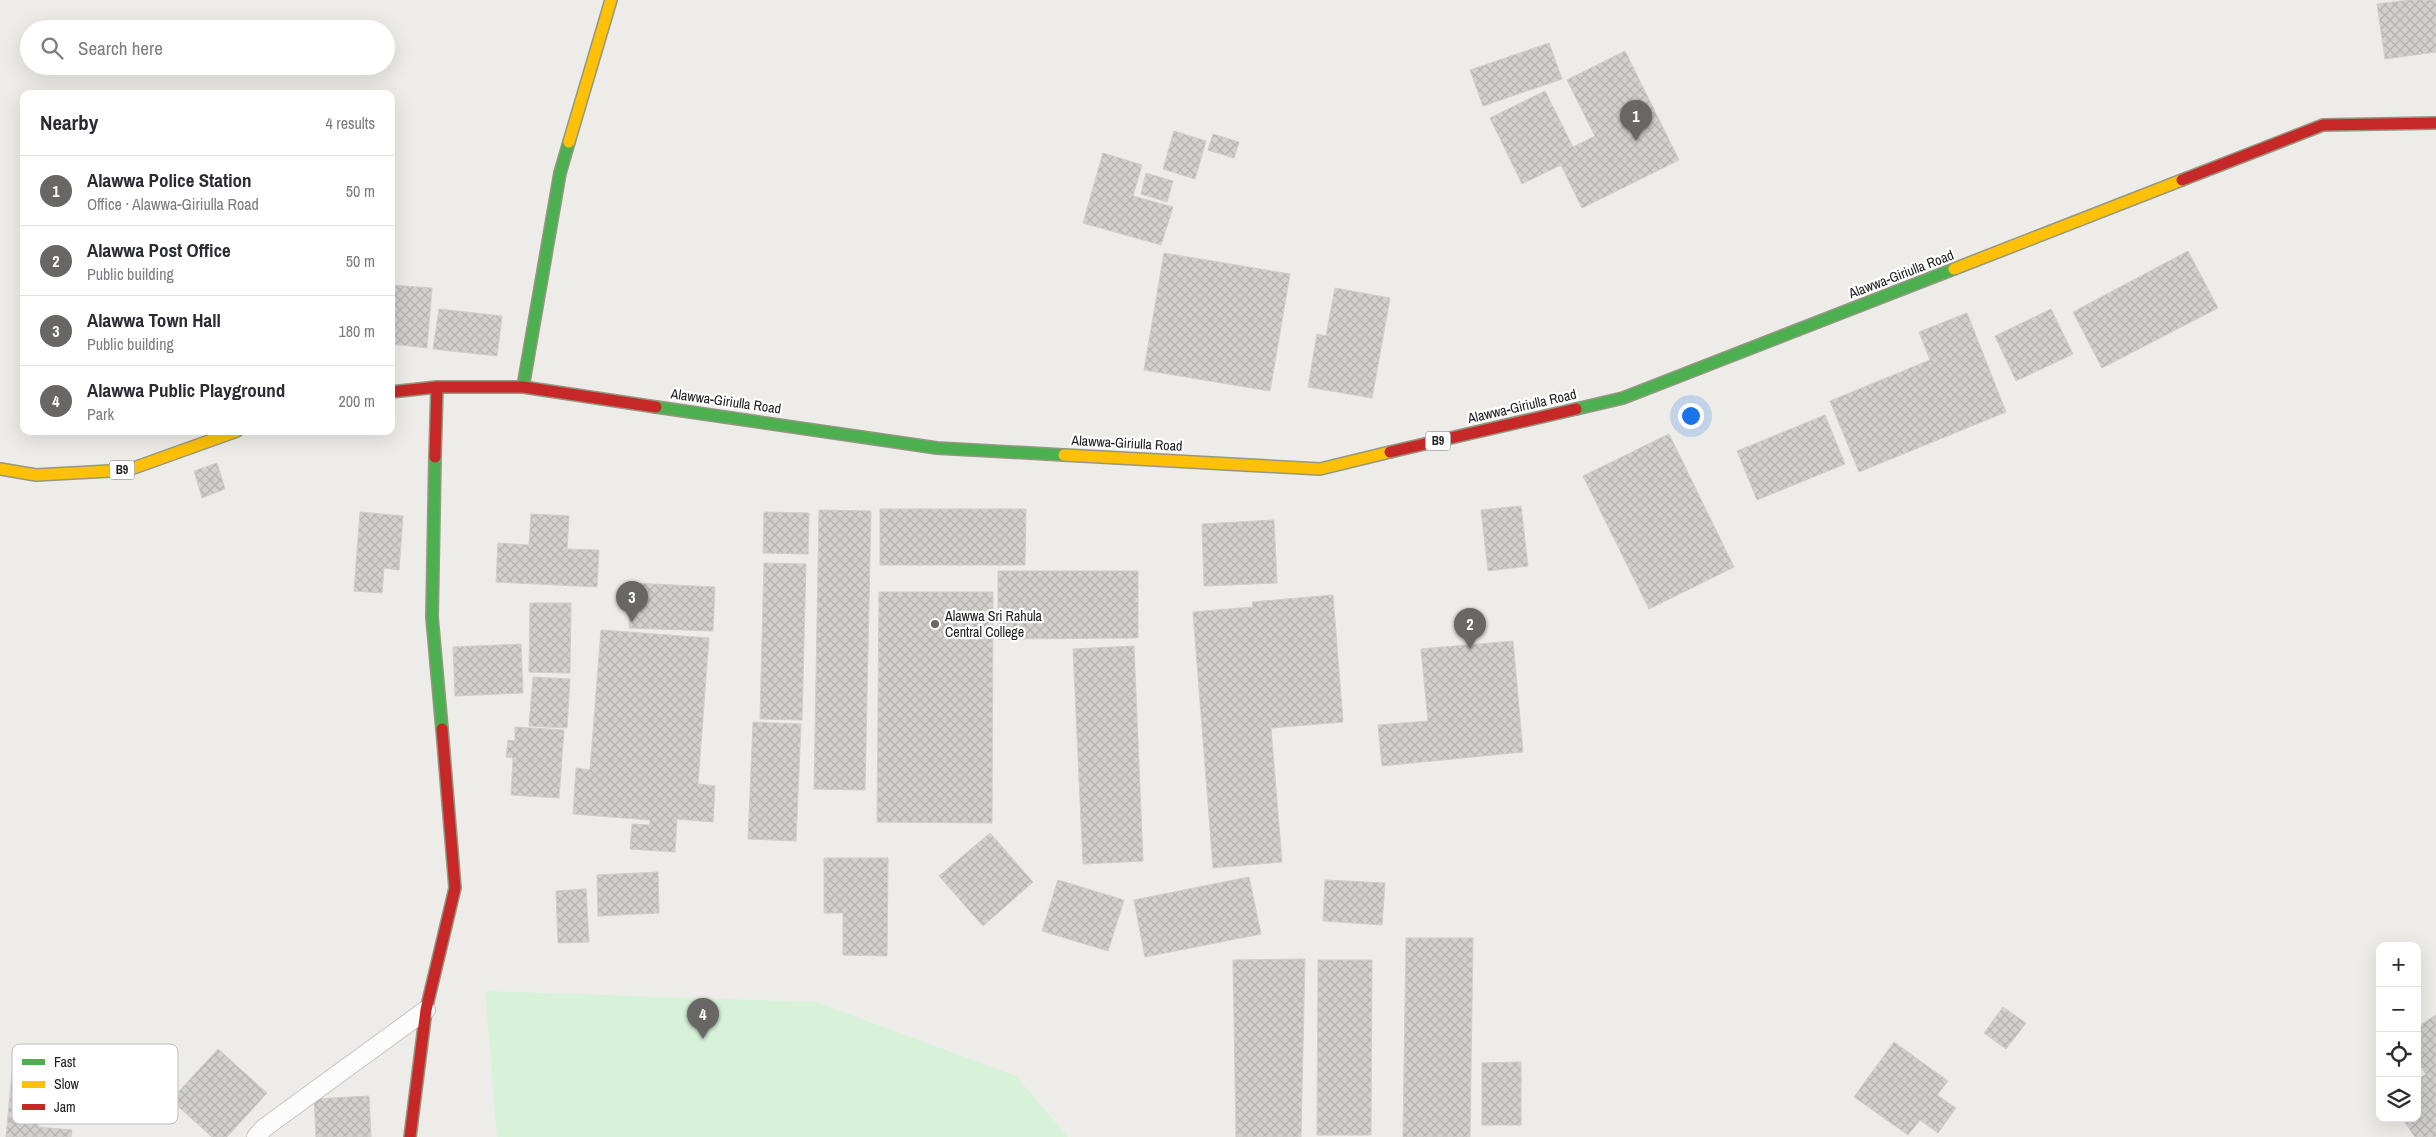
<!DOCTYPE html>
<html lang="en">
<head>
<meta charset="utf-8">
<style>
  :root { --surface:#fff; --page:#f7f7f7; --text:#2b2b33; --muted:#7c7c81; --line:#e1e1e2; --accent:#686766 }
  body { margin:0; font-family:"Archivo Narrow",sans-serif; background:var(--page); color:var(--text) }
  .controls { position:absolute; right:15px; bottom:15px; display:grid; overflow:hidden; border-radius:10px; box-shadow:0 5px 20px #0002 }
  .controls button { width:45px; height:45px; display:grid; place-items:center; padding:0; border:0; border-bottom:1px solid var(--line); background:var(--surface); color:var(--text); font:25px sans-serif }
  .you { position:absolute; left:1690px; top:415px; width:18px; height:18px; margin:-12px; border:4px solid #fff; border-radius:50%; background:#1a73e8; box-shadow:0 0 0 8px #1a73e833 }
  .badge { display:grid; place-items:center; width:32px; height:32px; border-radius:50%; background:var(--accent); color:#fff; font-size:16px; font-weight:700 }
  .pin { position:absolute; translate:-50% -41px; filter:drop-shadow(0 1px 2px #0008) }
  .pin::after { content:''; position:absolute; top:26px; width:18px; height:15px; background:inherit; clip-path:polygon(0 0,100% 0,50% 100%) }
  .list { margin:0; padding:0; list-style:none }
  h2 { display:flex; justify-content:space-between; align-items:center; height:65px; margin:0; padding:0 20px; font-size:21px }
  h2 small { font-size:16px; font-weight:400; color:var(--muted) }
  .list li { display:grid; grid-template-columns:32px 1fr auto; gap:15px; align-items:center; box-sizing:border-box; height:70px; padding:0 20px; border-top:1px solid var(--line) }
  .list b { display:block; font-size:19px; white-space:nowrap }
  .list p { margin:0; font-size:16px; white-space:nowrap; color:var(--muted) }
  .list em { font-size:16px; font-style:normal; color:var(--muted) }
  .icon { flex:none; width:28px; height:28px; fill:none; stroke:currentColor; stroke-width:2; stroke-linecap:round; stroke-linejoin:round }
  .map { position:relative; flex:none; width:2436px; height:1137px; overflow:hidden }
  .search { position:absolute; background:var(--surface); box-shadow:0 5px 20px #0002; left:20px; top:20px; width:375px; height:55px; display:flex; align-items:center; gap:12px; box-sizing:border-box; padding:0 18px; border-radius:28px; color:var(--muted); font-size:19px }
  .panel { position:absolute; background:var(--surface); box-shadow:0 5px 20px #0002; left:20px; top:90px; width:375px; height:345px; border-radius:10px }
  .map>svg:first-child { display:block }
  .park { fill:#d8f2da }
  .building { fill:url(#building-cross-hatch); stroke:#d1ceca }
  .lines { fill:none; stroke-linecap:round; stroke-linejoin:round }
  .lane-casing { stroke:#c5c4c3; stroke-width:20 }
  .fast-casing { stroke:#949781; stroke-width:14 }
  .slow-casing { stroke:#949781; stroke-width:14 }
  .jam-casing { stroke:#949781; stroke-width:14 }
  .lane { stroke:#fcfcfc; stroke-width:18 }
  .fast { stroke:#4caf50; stroke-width:11 }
  .slow { stroke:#ffc107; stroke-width:11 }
  .jam { stroke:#c62828; stroke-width:11 }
  .poi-dot { fill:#686766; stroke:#fff; stroke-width:2 }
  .labels { text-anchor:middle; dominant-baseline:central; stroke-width:4.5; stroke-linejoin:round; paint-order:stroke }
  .shield { fill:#fff; stroke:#636363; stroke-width:1 }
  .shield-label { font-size:12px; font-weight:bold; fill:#202020 }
  .street-label { font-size:14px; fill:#202020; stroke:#fff }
  .poi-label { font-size:14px; fill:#202020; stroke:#fff; text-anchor:start }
  .key { fill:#fff; stroke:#bcbcbc; stroke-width:1 }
  .key-label { font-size:14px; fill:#202020 }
</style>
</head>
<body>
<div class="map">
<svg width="2436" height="1137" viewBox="0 0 2436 1137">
  <defs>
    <pattern id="building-cross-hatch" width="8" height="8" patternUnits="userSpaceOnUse" patternTransform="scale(1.25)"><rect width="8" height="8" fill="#d2d0cd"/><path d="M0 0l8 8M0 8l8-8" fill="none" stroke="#b4b2b0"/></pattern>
  </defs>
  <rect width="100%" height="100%" fill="#eeece8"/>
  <path class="park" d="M 485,991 L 816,1002 L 1016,1076 L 1068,1137 L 497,1137 Z"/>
  <path class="building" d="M 2408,0 L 2436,0 L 2436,52 L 2385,59 L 2377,4 Z
    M 1549,43 L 1562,79 L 1483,106 L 1470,70 Z
    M 1625,51 L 1679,160 L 1582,208 L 1561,165 L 1522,184 L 1490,118 L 1545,91 L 1573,147 L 1595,136 L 1567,80 Z
    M 1174,131 L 1206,141 L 1195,179 L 1163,169 Z
    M 1213,134 L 1239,142 L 1234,158 L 1208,150 Z
    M 1103,153 L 1142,165 L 1133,196 L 1173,207 L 1161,245 L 1083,223 Z
    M 1146,173 L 1173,181 L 1167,202 L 1141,194 Z
    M 2188,251 L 2218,308 L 2102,368 L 2073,312 Z
    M 1164,253 L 1290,274 L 1270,391 L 1144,370 Z
    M 391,285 L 432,288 L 427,348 L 391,344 Z
    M 1335,288 L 1390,298 L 1372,398 L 1308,387 L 1317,334 L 1326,336 Z
    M 439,309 L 502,316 L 497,356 L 433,349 Z
    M 2051,309 L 2073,354 L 2016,381 L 1995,336 Z
    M 1967,313 L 2006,412 L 1859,472 L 1830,401 L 1930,360 L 1919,332 Z
    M 1825,415 L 1845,464 L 1757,500 L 1737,451 Z
    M 1669,434 L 1734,567 L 1649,609 L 1583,476 Z
    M 217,463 L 225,489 L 202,498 L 194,471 Z
    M 1521,506 L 1528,566 L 1488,571 L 1481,510 Z
    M 880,509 L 1026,509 L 1025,565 L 880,565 Z
    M 819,510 L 871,511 L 865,790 L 814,789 Z
    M 360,512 L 403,516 L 399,570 L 384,568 L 382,593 L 354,591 Z
    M 764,512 L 809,513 L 808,554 L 763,553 Z
    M 531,514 L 569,516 L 567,549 L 599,550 L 597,587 L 496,582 L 498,543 L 529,545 Z
    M 1274,520 L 1277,583 L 1204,586 L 1202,524 Z
    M 764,563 L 806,564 L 802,720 L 760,719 Z
    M 998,571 L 1138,571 L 1138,638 L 998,639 Z
    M 631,583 L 715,587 L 713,631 L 629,628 Z
    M 879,592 L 993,592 L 992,823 L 877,822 Z
    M 1333,595 L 1343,722 L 1271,728 L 1282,862 L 1213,868 L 1193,612 L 1253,607 L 1252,602 Z
    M 530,603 L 571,603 L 570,673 L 529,672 Z
    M 601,630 L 709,638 L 698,784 L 715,786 L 713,822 L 677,819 L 675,852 L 630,849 L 632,824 L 650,825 L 650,820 L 573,814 L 576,768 L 590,770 Z
    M 1513,641 L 1523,752 L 1382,766 L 1378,725 L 1428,721 L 1421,649 Z
    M 521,644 L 523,693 L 455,696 L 453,647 Z
    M 1134,646 L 1143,861 L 1083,864 L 1073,649 Z
    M 533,677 L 570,679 L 567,728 L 529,726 Z
    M 753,722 L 801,724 L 796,841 L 748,839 Z
    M 515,727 L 564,730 L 559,798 L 511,795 L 513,758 L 506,757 L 508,740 L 515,741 Z
    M 990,833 L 1033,882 L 983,926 L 939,876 Z
    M 824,858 L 888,858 L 887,956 L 843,955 L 843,913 L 824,913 Z
    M 658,872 L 659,913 L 598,916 L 597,875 Z
    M 1249,877 L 1261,934 L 1145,957 L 1134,900 Z
    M 1058,880 L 1124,900 L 1108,951 L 1042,931 Z
    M 1325,880 L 1385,883 L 1382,925 L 1323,921 Z
    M 586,889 L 589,942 L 558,943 L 556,891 Z
    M 1406,938 L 1473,938 L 1470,1137 L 1403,1137 Z
    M 1305,959 L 1301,1137 L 1236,1137 L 1233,960 Z
    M 1318,960 L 1372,960 L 1371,1135 L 1317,1135 Z
    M 2003,1007 L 2026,1023 L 2006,1049 L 1984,1033 Z
    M 2436,1015 L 2436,1137 L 2415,1137 L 2402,1118 L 2417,1118 L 2417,1080 L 2426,1074 L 2417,1061 L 2417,1027 Z
    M 1894,1042 L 1948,1081 L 1937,1095 L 1956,1108 L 1938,1133 L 1920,1120 L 1908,1135 L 1854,1097 Z
    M 218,1049 L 267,1093 L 227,1137 L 212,1137 L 171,1100 Z
    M 1521,1062 L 1521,1125 L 1482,1125 L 1482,1063 Z
    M 12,1072 L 77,1078 L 74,1110 L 41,1108 L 38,1127 L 72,1130 L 71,1137 L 6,1137 Z
    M 369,1096 L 371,1137 L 316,1137 L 314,1099 Z"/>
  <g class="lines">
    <defs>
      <path id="lane" d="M 256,1137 L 264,1128 L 426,1010"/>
      <path id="fast" d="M 523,387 L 560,173 L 569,142
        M 656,407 L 937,448 L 1064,455
        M 1576,409 L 1623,398 L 1954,269
        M 435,457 L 432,617 L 442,729"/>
      <path id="slow" d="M 569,142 L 611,0
        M 1954,269 L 2182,180
        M 1064,455 L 1320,469 L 1390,452
        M 0,469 L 36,475 L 128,470 L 237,431"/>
      <path id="jam" d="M 2182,180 L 2323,125 L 2436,123
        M 391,392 L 437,387 L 523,387 L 656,407
        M 1390,452 L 1576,409
        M 435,457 L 437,387
        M 410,1137 L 426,1010 L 455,888 L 442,729"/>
    </defs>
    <use href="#lane" class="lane-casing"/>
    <use href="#fast" class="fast-casing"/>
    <use href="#slow" class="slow-casing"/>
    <use href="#jam" class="jam-casing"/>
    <use href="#lane" class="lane"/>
    <use href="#fast" class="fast"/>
    <use href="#slow" class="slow"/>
    <use href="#jam" class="jam"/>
  </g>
  <circle class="poi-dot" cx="935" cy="624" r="5"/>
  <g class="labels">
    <g class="shield">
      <rect x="1425.5" y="431.5" width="25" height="19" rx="4"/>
      <rect x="109.5" y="460.5" width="25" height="19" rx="4"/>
    </g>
    <g class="shield-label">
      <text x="1438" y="441">B9</text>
      <text x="122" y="470">B9</text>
    </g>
    <g class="street-label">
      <text transform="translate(1901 274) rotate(-21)">Alawwa-Giriulla Road</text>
      <text transform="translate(726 401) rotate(8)">Alawwa-Giriulla Road</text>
      <text transform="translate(1522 406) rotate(-13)">Alawwa-Giriulla Road</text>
      <text transform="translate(1127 443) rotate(3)">Alawwa-Giriulla Road</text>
    </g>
    <g class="poi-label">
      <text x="945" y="616">Alawwa Sri Rahula<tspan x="945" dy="16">Central College</tspan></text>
    </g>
  </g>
  <rect x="12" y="1044" width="166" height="80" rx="8" class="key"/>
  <rect x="22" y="1059" width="23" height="6" fill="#4caf50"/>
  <rect x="22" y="1081" width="23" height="7" fill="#ffc107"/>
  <rect x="22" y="1104" width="23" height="6" fill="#c62828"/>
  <g class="key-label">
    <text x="54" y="1067">Fast</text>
    <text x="54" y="1089">Slow</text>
    <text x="54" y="1112">Jam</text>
  </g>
</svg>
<div class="controls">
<button>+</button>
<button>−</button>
<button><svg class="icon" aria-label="locate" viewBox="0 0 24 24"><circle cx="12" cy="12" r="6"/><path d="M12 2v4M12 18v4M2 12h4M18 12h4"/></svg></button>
<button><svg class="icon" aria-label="layers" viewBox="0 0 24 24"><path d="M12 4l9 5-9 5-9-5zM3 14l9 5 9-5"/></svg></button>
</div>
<div class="you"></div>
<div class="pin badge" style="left:1636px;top:141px">1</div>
<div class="pin badge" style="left:1470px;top:649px">2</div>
<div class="pin badge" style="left:632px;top:622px">3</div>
<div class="pin badge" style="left:703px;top:1039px">4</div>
<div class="search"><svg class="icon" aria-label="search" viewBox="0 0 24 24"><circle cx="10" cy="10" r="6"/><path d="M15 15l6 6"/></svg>Search here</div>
<section class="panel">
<h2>Nearby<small>4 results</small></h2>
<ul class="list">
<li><span class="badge">1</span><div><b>Alawwa Police Station</b><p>Office · Alawwa-Giriulla Road</p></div><em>50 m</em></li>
<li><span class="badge">2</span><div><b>Alawwa Post Office</b><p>Public building</p></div><em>50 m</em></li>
<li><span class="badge">3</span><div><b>Alawwa Town Hall</b><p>Public building</p></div><em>180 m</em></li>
<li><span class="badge">4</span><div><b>Alawwa Public Playground</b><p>Park</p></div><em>200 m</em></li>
</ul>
</section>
</div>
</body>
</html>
